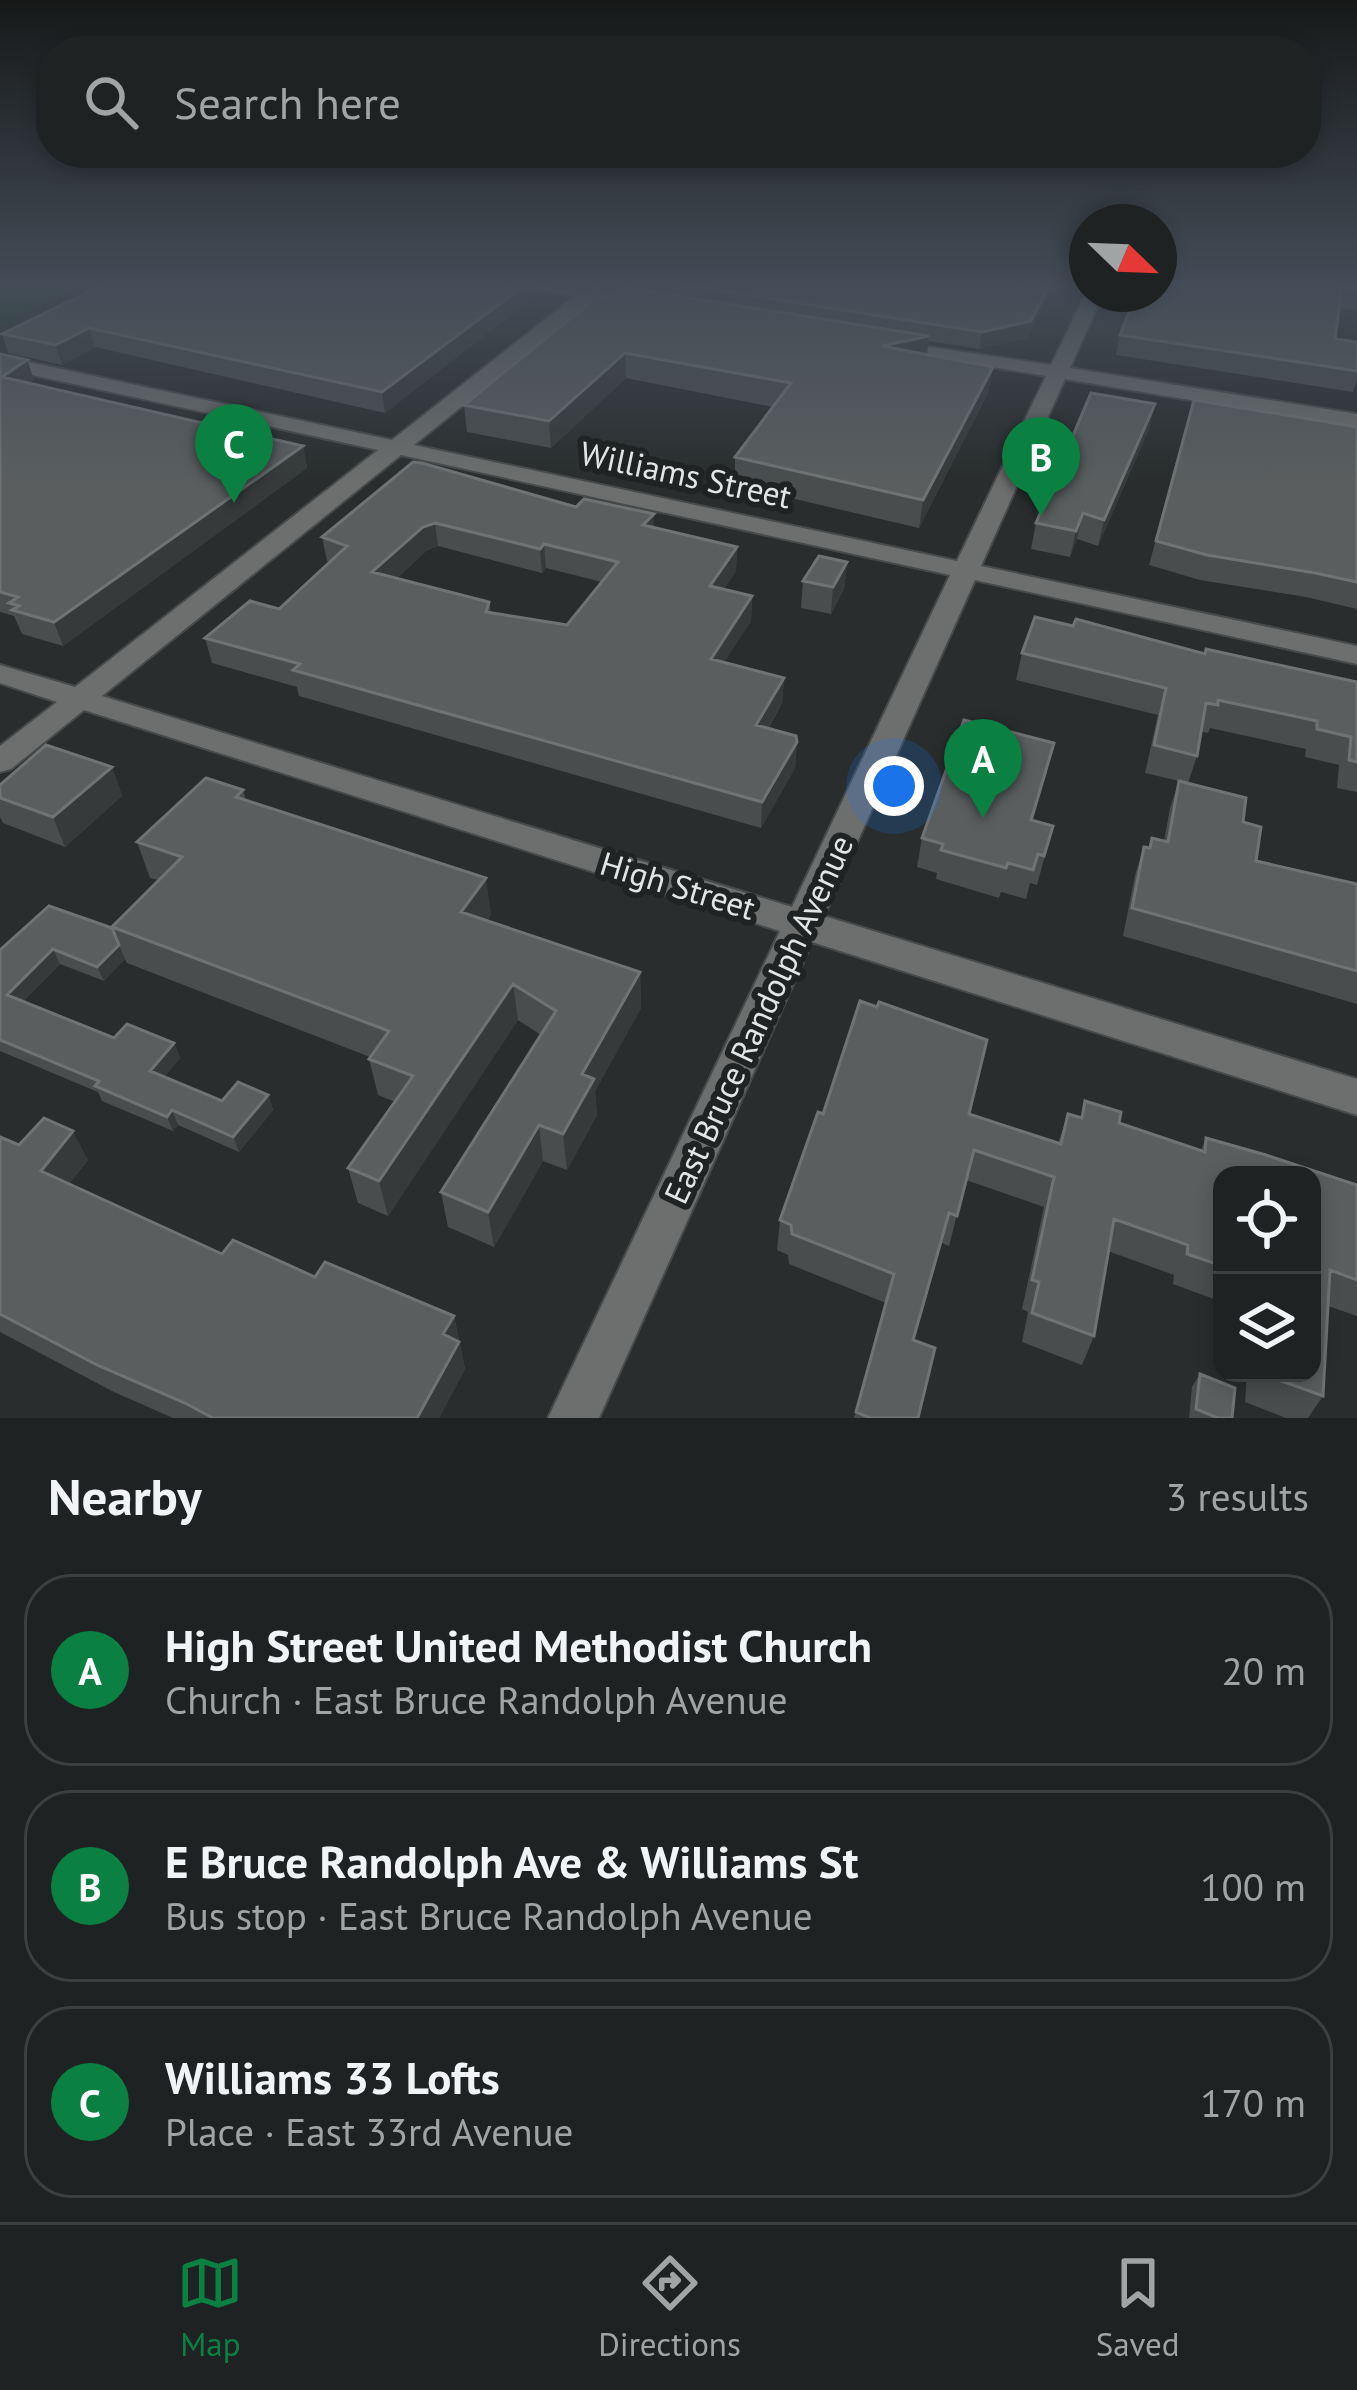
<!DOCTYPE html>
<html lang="en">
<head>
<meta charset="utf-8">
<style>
  :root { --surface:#1f2222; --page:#272a2a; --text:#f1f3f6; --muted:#a1a4a5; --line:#3c3f40; --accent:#0b8043 }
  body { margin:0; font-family:"PT Sans",sans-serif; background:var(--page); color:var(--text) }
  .controls { position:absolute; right:36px; bottom:36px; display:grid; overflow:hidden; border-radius:24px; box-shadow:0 6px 18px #0003 }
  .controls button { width:108px; height:108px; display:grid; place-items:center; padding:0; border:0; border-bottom:3px solid var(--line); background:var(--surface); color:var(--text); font:60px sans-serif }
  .compass { position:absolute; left:1069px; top:204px; width:108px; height:108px; border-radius:50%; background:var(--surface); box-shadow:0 6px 18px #0003; rotate:113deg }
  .you { position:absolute; left:894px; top:786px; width:42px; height:42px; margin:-30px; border:9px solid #fff; border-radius:50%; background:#1a73e8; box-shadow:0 0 0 18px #1a73e833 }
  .badge { display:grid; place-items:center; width:78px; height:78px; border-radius:50%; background:var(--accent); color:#fff; font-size:39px; font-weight:700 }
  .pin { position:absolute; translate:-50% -99px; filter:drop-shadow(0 3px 6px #0008) }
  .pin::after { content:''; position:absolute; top:63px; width:42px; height:36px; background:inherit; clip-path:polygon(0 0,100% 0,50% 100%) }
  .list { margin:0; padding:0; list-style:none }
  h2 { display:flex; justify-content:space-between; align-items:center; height:156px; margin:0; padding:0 48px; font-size:51px }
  h2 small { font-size:39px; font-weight:400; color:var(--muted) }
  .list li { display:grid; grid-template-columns:78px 1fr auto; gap:36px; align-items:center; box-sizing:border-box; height:192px; margin:0 24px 24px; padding:0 24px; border:3px solid var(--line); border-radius:48px }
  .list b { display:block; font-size:45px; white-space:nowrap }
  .list p { margin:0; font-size:39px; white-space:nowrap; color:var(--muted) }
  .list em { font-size:39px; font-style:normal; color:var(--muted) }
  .icon { flex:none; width:66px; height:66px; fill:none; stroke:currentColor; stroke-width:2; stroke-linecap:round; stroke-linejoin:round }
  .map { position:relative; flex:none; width:1357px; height:1418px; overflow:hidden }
  .search { position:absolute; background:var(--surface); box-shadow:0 6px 18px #0003; left:36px; right:36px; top:36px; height:132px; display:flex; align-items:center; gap:30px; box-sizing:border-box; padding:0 42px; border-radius:48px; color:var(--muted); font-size:45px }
  .sheet { height:804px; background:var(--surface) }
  nav { display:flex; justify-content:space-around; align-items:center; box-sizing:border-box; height:168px; border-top:3px solid var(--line); background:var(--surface); font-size:33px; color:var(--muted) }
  nav a { display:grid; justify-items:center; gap:6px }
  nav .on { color:var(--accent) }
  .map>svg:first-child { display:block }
  .green { fill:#1b4023 }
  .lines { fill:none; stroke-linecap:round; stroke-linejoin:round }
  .minor-casing { stroke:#474a4a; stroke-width:4 }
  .minor { fill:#6d6f6e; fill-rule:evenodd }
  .wall { fill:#494d4e; fill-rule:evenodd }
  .shaded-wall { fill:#363a3a }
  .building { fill:#5a5e5f; stroke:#6f7374; stroke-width:3; fill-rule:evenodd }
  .labels { text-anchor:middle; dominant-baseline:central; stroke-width:12; stroke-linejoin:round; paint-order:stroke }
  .street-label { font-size:33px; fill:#e2e5e5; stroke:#1f2323 }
</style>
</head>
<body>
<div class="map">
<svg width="1357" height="1418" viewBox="0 0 1357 1418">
  <rect width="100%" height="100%" fill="#292d2d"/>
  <path class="green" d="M 0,284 L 87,284 L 0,325 Z"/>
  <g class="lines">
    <defs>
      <path id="minor" d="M 515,284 L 585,289 L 601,284 L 604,291 L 656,304 L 647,310 L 592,301 L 414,445 L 957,561 L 1046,376 L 889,350 L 882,348 L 882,340 L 1051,365 L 1087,291 L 1103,294 L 1070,368 L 1357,414 L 1357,428 L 1065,379 L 981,566 L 1357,646 L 1357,664 L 975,580 L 824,916 L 1357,1079 L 1357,1115 L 812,942 L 599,1418 L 548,1418 L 780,931 L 84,710 L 11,769 L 0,772 L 0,746 L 57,702 L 0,683 L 0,665 L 75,687 L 378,450 L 0,368 L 0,356 L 392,440 L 574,297 ZM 401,455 L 950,575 L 792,907 L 102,696 Z"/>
    </defs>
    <use href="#minor" class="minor-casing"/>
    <use href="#minor" class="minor"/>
  </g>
  <path class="wall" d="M 105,284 L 537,284 L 538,294 L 385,413 L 95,347 L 62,365 L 8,353 L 2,334 Z
    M 642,284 L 1050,284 L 1047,299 L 1028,338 L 979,349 L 929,341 L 927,355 L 993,367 L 988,393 L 919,528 L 735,485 L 735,457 L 773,407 L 626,378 L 551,448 L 467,432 L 464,405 L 606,299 L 642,290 Z
    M 1357,284 L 1357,310 L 1340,308 L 1335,339 L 1357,342 L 1357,380 L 1353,392 L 1116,355 L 1120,335 Z
    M 0,354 L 27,360 L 34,380 L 29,383 L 303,446 L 307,468 L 63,646 L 22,634 L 14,616 L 0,612 Z
    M 1194,400 L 1357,427 L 1357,609 L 1306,597 L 1200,580 L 1149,565 Z
    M 1149,429 L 1098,546 L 1077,539 L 1070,557 L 1031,549 L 1036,523 Z
    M 413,462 L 654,528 L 737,547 L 736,571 L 724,589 L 752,596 L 751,621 L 724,662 L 784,678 L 782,703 L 768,729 L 797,742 L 795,768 L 761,828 L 299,696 L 297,687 L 212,663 L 205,638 L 279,609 L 330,562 L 327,561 L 322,537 ZM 438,546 L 542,573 L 546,568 L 602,582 L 567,625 L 491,613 L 489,602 L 396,579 L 426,551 Z
    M 847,562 L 844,589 L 831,614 L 801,608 L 803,581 Z
    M 1022,653 L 1205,653 L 1357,682 L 1357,792 L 1337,788 L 1339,765 L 1305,757 L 1306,749 L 1210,728 L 1208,733 L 1201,731 L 1197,756 L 1188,783 L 1243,822 L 1256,861 L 1357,884 L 1357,1004 L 1123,936 L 1135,875 L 1144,847 L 1148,848 L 1152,838 L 1164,841 L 1170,808 L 1179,781 L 1145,773 L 1158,715 L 1016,680 Z
    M 112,767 L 122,796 L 65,847 L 3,823 L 0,817 L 0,785 Z
    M 1047,772 L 1033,820 L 1053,826 L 1037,885 L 1030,883 L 1026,899 L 1001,892 L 999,898 L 936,879 L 937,873 L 917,867 L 922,838 Z
    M 243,790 L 246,801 L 491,914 L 487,921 L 640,972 L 641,1008 L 595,1091 L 597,1115 L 567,1170 L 543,1161 L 494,1247 L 448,1227 L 441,1192 L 541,1035 L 518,1020 L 388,1216 L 358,1203 L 348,1168 L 395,1102 L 378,1095 L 369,1059 L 370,1057 L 127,963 L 125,959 L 104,981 L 60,964 L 23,1001 L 114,1038 L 174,1043 L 180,1058 L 164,1077 L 222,1101 L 268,1095 L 273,1110 L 239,1152 L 178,1125 L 173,1131 L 102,1101 L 98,1092 L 0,1051 L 0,950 L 112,928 L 158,880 L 150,878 L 137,842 Z
    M 1085,1101 L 1119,1123 L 1201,1150 L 1206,1138 L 1357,1185 L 1357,1316 L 1328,1306 L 1323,1396 L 1308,1418 L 1286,1418 L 1245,1402 L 1247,1373 L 1312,1373 L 1222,1175 L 1222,1302 L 1173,1284 L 1174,1275 L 1108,1251 L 1094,1336 L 1082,1365 L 1022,1342 L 1028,1312 L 1022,1309 L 1044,1207 L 966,1180 L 949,1246 L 942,1243 L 914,1341 L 918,1418 L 854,1418 L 886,1303 L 789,1264 L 788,1255 L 777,1250 L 780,1220 L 823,1114 L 969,1114 L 1058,1143 L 1068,1114 L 1080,1118 Z
    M 0,1137 L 19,1145 L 88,1160 L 69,1184 L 222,1254 L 315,1277 L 454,1316 L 465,1369 L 439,1418 L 173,1418 L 114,1392 L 0,1332 Z
    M 1200,1374 L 1232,1418 L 1189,1418 L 1192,1387 Z"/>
  <path class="shaded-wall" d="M 526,284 L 537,284 L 538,294 L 385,413 L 382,392 Z
    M 1050,284 L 1047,299 L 1028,338 L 979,349 L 982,332 Z
    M 89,328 L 95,347 L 62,365 L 56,345 Z
    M 929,336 L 926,361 L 882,346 Z
    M 625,353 L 626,378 L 551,448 L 549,421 Z
    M 27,360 L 34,380 L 9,397 L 2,377 Z
    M 993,367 L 988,393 L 919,528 L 923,500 Z
    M 1155,404 L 1149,429 L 1098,546 L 1104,520 Z
    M 303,446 L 307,468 L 63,646 L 54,622 Z
    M 1083,513 L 1077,539 L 1070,557 L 1076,531 Z
    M 654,514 L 654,538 L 643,525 Z
    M 435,523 L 438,546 L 426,551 L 376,597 L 372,572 L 423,527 Z
    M 544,544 L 546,568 L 542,573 L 540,549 Z
    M 737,547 L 736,571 L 710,611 L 710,586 Z
    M 847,562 L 844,589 L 831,614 L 833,587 Z
    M 752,596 L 751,621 L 710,684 L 711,659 Z
    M 784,678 L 782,703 L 754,751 L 756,725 Z
    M 797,742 L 795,768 L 761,828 L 762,802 Z
    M 112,767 L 122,796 L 65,847 L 53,817 Z
    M 486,878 L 491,914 L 467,948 L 461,912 Z
    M 119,945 L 125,959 L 104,981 L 97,967 Z
    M 53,949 L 60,964 L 14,1010 L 7,995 Z
    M 640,972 L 641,1008 L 595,1091 L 597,1115 L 567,1170 L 563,1134 L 582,1074 Z
    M 513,984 L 518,1020 L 388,1216 L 379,1181 Z
    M 174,1043 L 180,1058 L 156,1086 L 150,1071 Z
    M 268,1095 L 273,1110 L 239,1152 L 233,1137 Z
    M 172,1110 L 178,1125 L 173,1131 L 167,1117 Z
    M 539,1125 L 543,1161 L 494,1247 L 488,1212 Z
    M 73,1131 L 88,1160 L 57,1200 L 41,1171 Z
    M 454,1316 L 465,1369 L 439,1418 L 417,1418 L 443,1334 Z"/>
  <path class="building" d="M 105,284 L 526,284 L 382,392 L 89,328 L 56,345 L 2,334 Z
    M 676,284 L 1050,284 L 1031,321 L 982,332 Z
    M 1159,284 L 1357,284 L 1357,290 L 1342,288 L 1335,339 L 1357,342 L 1357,371 L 1120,335 L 1136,294 L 1159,294 Z
    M 622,287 L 929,336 L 882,346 L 993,367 L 923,500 L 735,457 L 791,383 L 625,353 L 549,421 L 464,405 L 597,297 L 606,299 Z
    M 0,354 L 27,360 L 2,377 L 303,446 L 54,622 L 12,610 L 19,606 L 9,603 L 18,597 L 0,592 Z
    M 1091,393 L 1155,404 L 1104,520 L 1083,513 L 1076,531 L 1036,523 Z
    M 1194,400 L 1357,427 L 1357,582 L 1315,573 L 1207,555 L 1156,541 Z
    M 413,462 L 422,463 L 576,507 L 584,499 L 654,514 L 643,525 L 737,547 L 710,586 L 752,596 L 711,659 L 784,678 L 756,725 L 796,736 L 797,742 L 762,802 L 293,670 L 300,664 L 205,638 L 250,601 L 279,609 L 347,546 L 322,537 ZM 435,523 L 540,549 L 544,544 L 618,562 L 567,625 L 486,612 L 489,602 L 372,572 L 423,527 Z
    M 819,556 L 847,562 L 833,587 L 803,581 Z
    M 1035,617 L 1073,626 L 1076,619 L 1205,654 L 1206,649 L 1357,682 L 1357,762 L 1349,760 L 1351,737 L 1317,729 L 1317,721 L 1218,700 L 1218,705 L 1206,703 L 1197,756 L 1154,745 L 1166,688 L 1022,653 Z
    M 964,720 L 1054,743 L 1031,820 L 1053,826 L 1044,856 L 1038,854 L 1033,870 L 1008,863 L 1006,868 L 941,850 L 943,844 L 922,838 Z
    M 46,745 L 112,767 L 53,817 L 0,798 L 0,785 Z
    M 206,778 L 243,790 L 236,797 L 486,878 L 461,912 L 640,972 L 582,1074 L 594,1079 L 563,1134 L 539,1125 L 488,1212 L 441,1192 L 556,1011 L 513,984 L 379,1181 L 348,1168 L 413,1076 L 369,1059 L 389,1031 L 112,927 L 182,857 L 137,842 Z
    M 1179,781 L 1246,798 L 1243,822 L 1261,827 L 1256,861 L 1357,884 L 1357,971 L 1132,908 L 1144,847 L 1150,848 L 1152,838 L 1168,842 Z
    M 49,906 L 112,928 L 119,945 L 97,967 L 53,949 L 7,995 L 114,1038 L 127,1024 L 174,1043 L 150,1071 L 222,1101 L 238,1082 L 268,1095 L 233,1137 L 172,1110 L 167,1117 L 95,1086 L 99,1081 L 0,1040 L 0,950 Z
    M 860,1001 L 877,1007 L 879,1002 L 987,1040 L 969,1114 L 1061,1144 L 1068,1114 L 1082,1118 L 1085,1101 L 1121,1112 L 1119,1123 L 1205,1152 L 1206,1138 L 1266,1155 L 1357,1185 L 1357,1280 L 1330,1270 L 1323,1396 L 1262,1374 L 1312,1373 L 1312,1175 L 1222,1175 L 1222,1266 L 1187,1254 L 1188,1245 L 1114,1219 L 1094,1336 L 1032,1313 L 1039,1282 L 1032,1280 L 1054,1177 L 974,1150 L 957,1216 L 949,1213 L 913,1340 L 935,1348 L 918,1418 L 870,1418 L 856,1412 L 894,1274 L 792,1234 L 791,1225 L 780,1220 L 818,1112 L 823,1114 Z
    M 44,1118 L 73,1131 L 41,1171 L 222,1254 L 233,1240 L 315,1277 L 325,1262 L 454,1316 L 443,1334 L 459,1342 L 417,1418 L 213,1418 L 185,1403 L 97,1365 L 0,1314 L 0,1137 L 19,1145 Z
    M 1200,1374 L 1235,1388 L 1232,1418 L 1218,1418 L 1196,1409 Z"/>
  <linearGradient id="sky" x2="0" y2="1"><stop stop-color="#171919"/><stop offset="0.59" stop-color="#434c57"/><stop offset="1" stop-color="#434c57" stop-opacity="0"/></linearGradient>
  <rect width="1357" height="482" fill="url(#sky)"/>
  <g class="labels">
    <g class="street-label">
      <text transform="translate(686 474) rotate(12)">Williams Street</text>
      <text transform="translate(678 885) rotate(17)">High Street</text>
      <text transform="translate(758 1019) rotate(-65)">East Bruce Randolph Avenue</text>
    </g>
  </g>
</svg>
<div class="controls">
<button><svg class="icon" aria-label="locate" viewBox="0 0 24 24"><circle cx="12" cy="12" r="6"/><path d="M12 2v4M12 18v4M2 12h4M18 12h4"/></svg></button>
<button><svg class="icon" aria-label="layers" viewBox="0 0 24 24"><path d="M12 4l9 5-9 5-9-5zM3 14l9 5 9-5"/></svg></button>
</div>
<svg class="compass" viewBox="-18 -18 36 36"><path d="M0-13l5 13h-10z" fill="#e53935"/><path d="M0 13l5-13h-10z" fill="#a1a4a5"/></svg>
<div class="you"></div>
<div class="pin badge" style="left:983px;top:818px">A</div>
<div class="pin badge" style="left:1041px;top:516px">B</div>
<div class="pin badge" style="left:234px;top:503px">C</div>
<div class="search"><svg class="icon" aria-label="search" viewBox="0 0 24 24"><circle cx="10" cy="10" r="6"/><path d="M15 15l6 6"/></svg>Search here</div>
</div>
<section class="sheet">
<h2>Nearby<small>3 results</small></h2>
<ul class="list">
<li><span class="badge">A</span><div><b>High Street United Methodist Church</b><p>Church · East Bruce Randolph Avenue</p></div><em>20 m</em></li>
<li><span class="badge">B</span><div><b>E Bruce Randolph Ave &amp; Williams St</b><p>Bus stop · East Bruce Randolph Avenue</p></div><em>100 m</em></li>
<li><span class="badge">C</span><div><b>Williams 33 Lofts</b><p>Place · East 33rd Avenue</p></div><em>170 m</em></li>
</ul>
</section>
<nav>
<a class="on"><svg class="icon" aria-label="map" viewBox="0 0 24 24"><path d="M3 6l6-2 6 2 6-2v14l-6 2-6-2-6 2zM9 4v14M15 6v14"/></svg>Map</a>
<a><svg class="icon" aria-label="directions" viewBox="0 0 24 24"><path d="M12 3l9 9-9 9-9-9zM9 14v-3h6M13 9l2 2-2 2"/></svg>Directions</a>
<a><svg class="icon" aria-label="saved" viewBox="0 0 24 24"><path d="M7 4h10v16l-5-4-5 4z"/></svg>Saved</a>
</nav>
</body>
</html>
